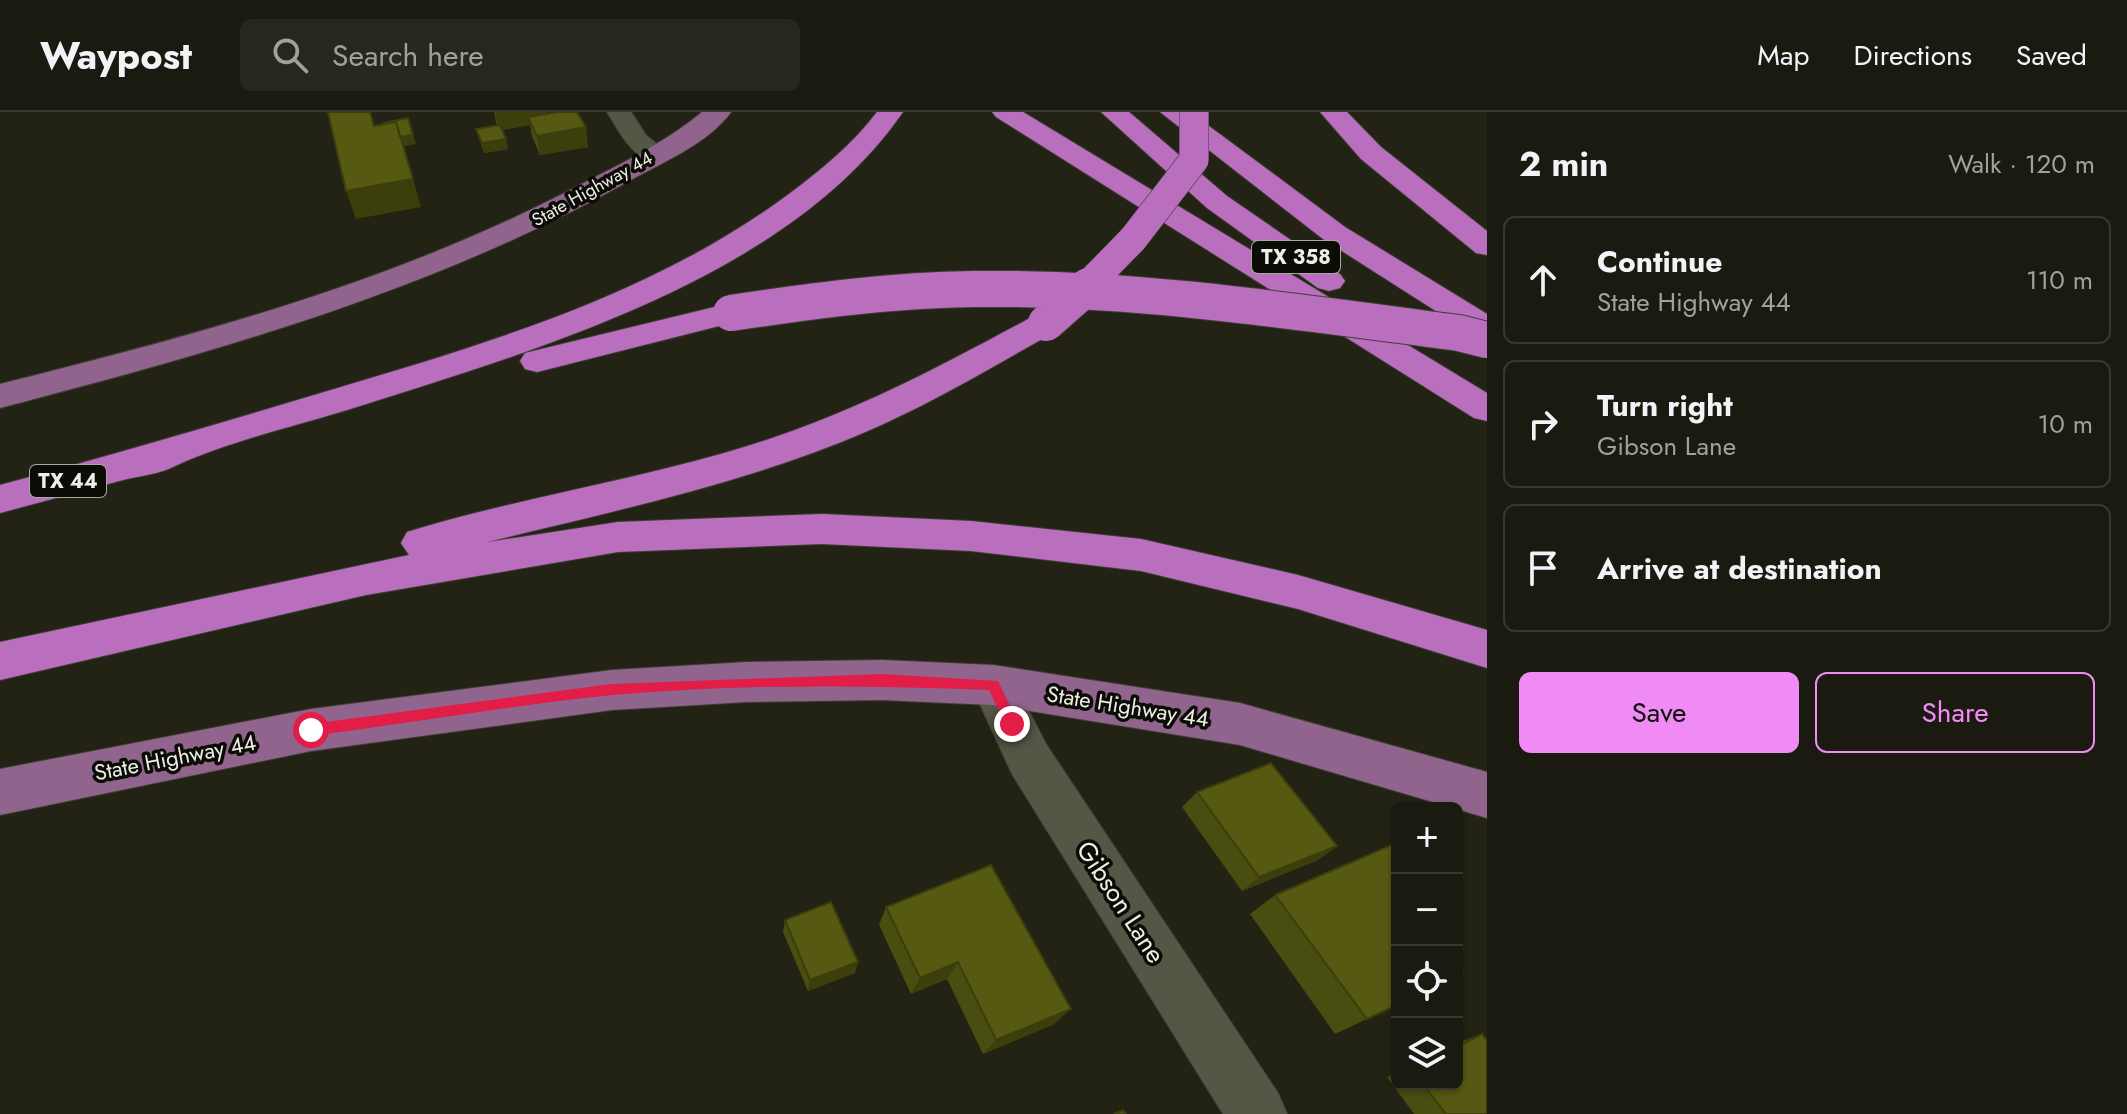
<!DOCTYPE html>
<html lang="en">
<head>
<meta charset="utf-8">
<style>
  :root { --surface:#1a1a10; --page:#27271e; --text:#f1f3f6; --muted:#9fa19f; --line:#383830; --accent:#f08bf6 }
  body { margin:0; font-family:Jost,sans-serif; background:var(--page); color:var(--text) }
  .controls { position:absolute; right:24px; bottom:24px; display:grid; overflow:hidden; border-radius:12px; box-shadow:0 2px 6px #0004 }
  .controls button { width:72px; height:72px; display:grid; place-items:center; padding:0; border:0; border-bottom:2px solid var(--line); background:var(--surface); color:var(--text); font:40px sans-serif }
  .stop { position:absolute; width:24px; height:24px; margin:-18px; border:6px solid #e11d48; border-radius:50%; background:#fff }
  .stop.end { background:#e11d48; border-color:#fff; box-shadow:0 2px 8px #0008 }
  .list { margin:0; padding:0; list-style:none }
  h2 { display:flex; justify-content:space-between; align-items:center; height:104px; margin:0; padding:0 32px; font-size:34px }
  h2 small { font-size:26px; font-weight:400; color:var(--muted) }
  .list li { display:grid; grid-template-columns:52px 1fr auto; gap:24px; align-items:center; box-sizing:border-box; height:128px; margin:0 16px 16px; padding:0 16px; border:2px solid var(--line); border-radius:12px }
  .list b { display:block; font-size:30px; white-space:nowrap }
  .list p { margin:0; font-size:26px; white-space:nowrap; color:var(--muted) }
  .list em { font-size:26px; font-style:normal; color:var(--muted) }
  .actions { display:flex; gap:16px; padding:24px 32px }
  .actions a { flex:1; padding:18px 0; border:2px solid var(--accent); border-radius:12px; text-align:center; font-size:28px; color:var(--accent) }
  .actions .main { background:var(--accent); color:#111 }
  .icon { flex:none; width:44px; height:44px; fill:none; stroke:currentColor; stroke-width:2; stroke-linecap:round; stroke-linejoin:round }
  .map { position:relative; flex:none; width:1487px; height:1002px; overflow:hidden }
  header { display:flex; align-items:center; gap:48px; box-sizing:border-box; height:112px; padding:0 40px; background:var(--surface); border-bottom:2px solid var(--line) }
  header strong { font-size:38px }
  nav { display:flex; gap:44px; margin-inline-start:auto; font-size:28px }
  .search { width:560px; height:72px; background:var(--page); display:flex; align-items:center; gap:20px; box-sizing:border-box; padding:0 28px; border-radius:12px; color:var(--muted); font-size:30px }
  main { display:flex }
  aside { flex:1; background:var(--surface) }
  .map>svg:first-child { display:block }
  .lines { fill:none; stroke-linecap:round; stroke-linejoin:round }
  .minor-casing { stroke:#3e3e34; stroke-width:2 }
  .major-casing { stroke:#3e3e34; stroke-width:2 }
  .highway-casing { stroke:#3e3e34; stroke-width:2 }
  .minor { fill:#545646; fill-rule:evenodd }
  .major { fill:#91648e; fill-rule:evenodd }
  .highway { fill:#ba6ebe; fill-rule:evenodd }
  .highway-bridge-far1-casing { stroke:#3e3e34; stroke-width:30; stroke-linecap:butt }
  .highway-bridge-casing { stroke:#3e3e34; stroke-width:38; stroke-linecap:butt }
  .highway-bridge-far1 { stroke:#ba6ebe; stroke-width:29 }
  .highway-bridge { stroke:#ba6ebe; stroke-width:36 }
  .wall { fill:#494d0f }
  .shaded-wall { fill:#3c3e0c }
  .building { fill:#555911; stroke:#3c3e0c; stroke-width:2 }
  .route { fill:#e11d48 }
  .labels { text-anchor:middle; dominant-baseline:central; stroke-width:7; stroke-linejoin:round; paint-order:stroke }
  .far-street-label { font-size:18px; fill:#edeee5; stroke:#0c0c06 }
  .shield { fill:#0c0c06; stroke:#aaaaa2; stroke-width:2 }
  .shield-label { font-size:20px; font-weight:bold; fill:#edeee5 }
  .street-label { font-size:22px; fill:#edeee5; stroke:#0c0c06 }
  .near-street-label { font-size:26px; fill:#edeee5; stroke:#0c0c06 }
</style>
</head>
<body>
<header>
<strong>Waypost</strong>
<div class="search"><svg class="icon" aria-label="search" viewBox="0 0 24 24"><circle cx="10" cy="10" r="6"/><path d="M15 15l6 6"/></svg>Search here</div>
<nav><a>Map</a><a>Directions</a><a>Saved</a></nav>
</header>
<main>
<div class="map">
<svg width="1487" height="1002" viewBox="0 0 1487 1002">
  <rect width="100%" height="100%" fill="#222315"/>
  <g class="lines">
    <defs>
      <path id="minor" d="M 607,0 L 631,0 L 646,23 L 669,42 L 665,48 C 636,55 620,21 607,0 Z
        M 993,554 L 1009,560 L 1046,632 L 1278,981 L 1287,1002 L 1223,1002 L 1012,662 L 971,573 L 977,560 Z"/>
      <path id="major" d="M 702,0 L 731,0 C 709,31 663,50 631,68 C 433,179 218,239 0,296 L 0,272 C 196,223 392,171 572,77 C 616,54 664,32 702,0 Z
        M 882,548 L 993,553 L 1240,591 L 1487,660 L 1487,706 L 1240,633 L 993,593 L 882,588 L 747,590 L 612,598 L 311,639 L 0,703 L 0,657 L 311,597 L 612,558 L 747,550 Z"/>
      <path id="highway" d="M 877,0 L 903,0 C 787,168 532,239 347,298 C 292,315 226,330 175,354 C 160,362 139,364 123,368 C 82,379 41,390 0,401 L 0,373 C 111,344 221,311 331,278 C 491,230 653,183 789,82 C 821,58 853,32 877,0 Z
        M 992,0 L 1023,0 L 1487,281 L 1487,309 L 1474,306 L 996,5 Z
        M 1101,0 L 1129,0 L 1227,84 L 1340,162 L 1345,169 L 1340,176 L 1329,179 L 1318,176 L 1207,96 Z
        M 1160,0 L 1190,0 L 1345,115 L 1487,202 L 1487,227 L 1475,224 L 1323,127 Z
        M 1320,0 L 1347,0 L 1381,35 L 1487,119 L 1487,143 L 1476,141 L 1361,47 Z
        M 731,191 L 743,194 L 748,201 L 743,208 L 537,260 L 525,257 L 520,249 L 525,241 Z
        M 1046,201 L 1058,204 L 1063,211 L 1058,218 C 994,254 931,292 863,321 C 744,372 613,399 488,430 L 618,410 L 822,402 L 971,409 L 1141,427 L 1298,463 L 1487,518 L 1487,556 L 1298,497 L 1141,459 L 971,439 L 822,432 L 618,440 L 366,483 L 0,568 L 0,530 L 409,443 L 401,431 L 407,420 C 521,385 640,368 754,332 C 854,301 943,253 1034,204 Z"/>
    </defs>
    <use href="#minor" class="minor-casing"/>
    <use href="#major" class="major-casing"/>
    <use href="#highway" class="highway-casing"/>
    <use href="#minor" class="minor"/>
    <use href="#major" class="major"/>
    <use href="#highway" class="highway"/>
    <defs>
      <path id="highway-bridge-far1" d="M 1085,176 L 1133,127 L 1194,48 L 1194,0"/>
      <path id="highway-bridge" d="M 731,201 C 811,189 892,178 974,177 C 1136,175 1298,200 1459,221 L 1487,228
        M 1046,211 L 1088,174"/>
    </defs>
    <use href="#highway-bridge-far1" class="highway-bridge-far1-casing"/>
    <use href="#highway-bridge" class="highway-bridge-casing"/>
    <use href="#highway-bridge-far1" class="highway-bridge-far1"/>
    <use href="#highway-bridge" class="highway-bridge"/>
  </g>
  <path class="wall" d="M 494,0 L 547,0 L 547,2 L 588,35 L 540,43 L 532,24 L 530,13 L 502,18 L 508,37 L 484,41 L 476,17 L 497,14 Z
    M 1197,680 L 1337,734 L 1318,748 L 1242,779 L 1182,695 Z
    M 1275,783 L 1367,907 L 1335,922 L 1250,802 Z
    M 886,795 L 1054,912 L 983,942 L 947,867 L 911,882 L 879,813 Z
    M 785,808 L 855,861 L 808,879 L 783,820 Z
    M 1482,922 L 1487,1002 L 1414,1002 L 1387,965 L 1397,961 L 1397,972 L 1457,972 L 1457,931 Z"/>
  <path class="shaded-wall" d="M 495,0 L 547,0 L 548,10 L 528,5 L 530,13 L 499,18 Z
    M 586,15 L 588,35 L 540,43 L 537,24 Z
    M 413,23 L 416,32 L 390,37 L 387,27 Z
    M 506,27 L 508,37 L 484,41 L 482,31 Z
    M 413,67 L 421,95 L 356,107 L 346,79 Z
    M 1337,734 L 1318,748 L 1242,779 L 1259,765 Z
    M 858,850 L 855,861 L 808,879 L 810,868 Z
    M 958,850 L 947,867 L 911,882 L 920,866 Z
    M 1071,897 L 1054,912 L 983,942 L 996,928 Z"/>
  <path class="building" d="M 328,0 L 370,0 L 374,14 L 396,10 L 413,67 L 346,79 Z
    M 558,0 L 577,0 L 586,15 L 537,24 L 528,5 Z
    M 408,6 L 413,23 L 400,25 L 396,10 L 383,12 L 383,11 Z
    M 500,13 L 506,27 L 482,31 L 476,17 Z
    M 1271,651 L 1337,734 L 1259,765 L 1197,680 Z
    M 1396,731 L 1397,733 L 1397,893 L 1367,907 L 1275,783 Z
    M 991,753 L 1071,897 L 996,928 L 958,850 L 920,866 L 886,795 Z
    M 831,790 L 858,850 L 810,868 L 785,808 Z
    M 1457,854 L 1463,861 L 1457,864 Z
    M 1482,922 L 1487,928 L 1487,1002 L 1446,1002 L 1423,972 L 1457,972 L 1457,935 Z
    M 1123,998 L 1126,1002 L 1114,1002 Z"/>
  <path class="route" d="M 882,562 L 998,569 L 1019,612 L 1012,618 L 1007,616 L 989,578 C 864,573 737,572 613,583 C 512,593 411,611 311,624 L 304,618 L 311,612 L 612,572 Z"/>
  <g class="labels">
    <g class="far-street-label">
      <text transform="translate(592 77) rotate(-29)">State Highway 44</text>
    </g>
    <g class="shield">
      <rect x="1252" y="129" width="88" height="32" rx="6"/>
      <rect x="30" y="353" width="76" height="32" rx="6"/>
    </g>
    <g class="shield-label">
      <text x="1296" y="145">TX 358</text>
      <text x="68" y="369">TX 44</text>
    </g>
    <g class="street-label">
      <text transform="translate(1128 594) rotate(9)">State Highway 44</text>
      <text transform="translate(175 645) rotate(-11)">State Highway 44</text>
    </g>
    <g class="near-street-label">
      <text transform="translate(1121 790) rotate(57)">Gibson Lane</text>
    </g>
  </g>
</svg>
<div class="controls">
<button>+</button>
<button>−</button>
<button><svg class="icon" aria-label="locate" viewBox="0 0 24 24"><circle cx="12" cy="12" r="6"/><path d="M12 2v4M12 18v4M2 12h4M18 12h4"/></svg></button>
<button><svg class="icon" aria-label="layers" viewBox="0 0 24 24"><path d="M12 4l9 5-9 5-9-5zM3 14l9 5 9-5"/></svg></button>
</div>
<div class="stop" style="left:311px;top:618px"></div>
<div class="stop end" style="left:1012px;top:612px"></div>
</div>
<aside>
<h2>2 min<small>Walk · 120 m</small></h2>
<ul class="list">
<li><svg class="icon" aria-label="ahead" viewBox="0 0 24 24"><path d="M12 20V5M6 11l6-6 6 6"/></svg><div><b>Continue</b><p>State Highway 44</p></div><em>110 m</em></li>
<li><svg class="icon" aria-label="right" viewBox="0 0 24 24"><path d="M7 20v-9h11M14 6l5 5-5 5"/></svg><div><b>Turn right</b><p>Gibson Lane</p></div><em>10 m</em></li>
<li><svg class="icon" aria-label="arrive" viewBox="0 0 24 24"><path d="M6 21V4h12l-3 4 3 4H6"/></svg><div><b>Arrive at destination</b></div></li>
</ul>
<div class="actions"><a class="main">Save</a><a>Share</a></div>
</aside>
</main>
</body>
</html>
